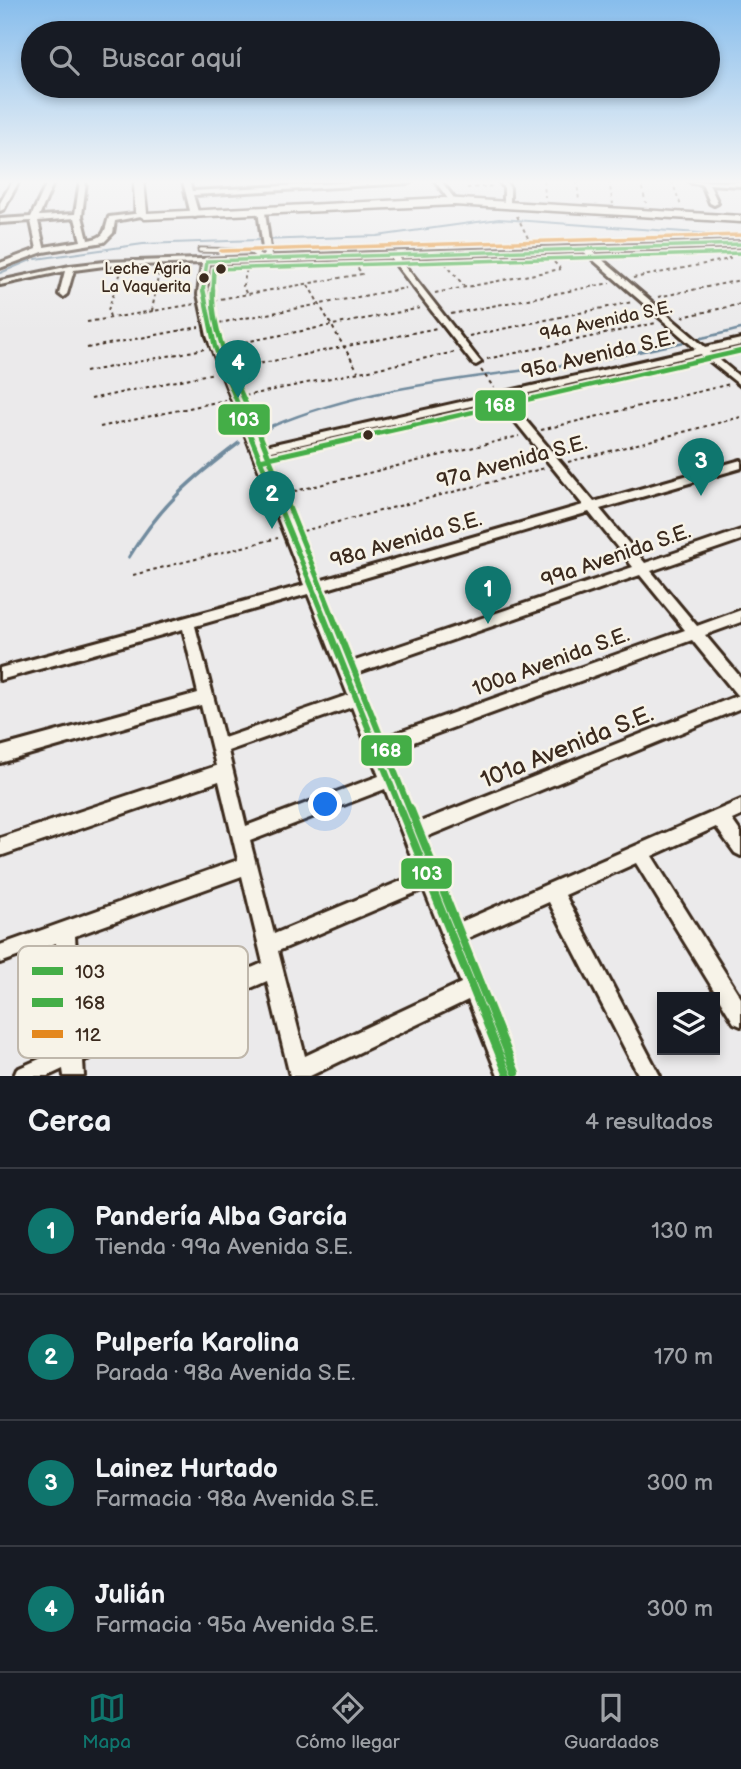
<!DOCTYPE html>
<html lang="es">
<head>
<meta charset="utf-8">
<style>
  :root { --surface:#171b24; --page:#242831; --text:#f1f3f6; --muted:#9ea1a6; --line:#363941; --accent:#0f766e }
  body { margin:0; font-family:"Balsamiq Sans",sans-serif; background:var(--page); color:var(--text) }
  .controls { position:absolute; right:21px; bottom:21px; display:grid; overflow:hidden; border-radius:0px; box-shadow:0 4px 10px #0003 }
  .controls button { width:63px; height:63px; display:grid; place-items:center; padding:0; border:0; border-bottom:2px solid var(--line); background:var(--surface); color:var(--text); font:35px sans-serif }
  .you { position:absolute; left:326px; top:805px; width:24px; height:24px; margin:-18px; border:5px solid #fff; border-radius:50%; background:#1a73e8; box-shadow:0 0 0 10px #1a73e833 }
  .badge { display:grid; place-items:center; width:46px; height:46px; border-radius:50%; background:var(--accent); color:#fff; font-size:23px; font-weight:700 }
  .pin { position:absolute; translate:-50% -58px; filter:drop-shadow(0 2px 4px #0008) }
  .pin::after { content:''; position:absolute; top:37px; width:24px; height:21px; background:inherit; clip-path:polygon(0 0,100% 0,50% 100%) }
  .list { margin:0; padding:0; list-style:none }
  h2 { display:flex; justify-content:space-between; align-items:center; height:91px; margin:0; padding:0 28px; font-size:30px }
  h2 small { font-size:23px; font-weight:400; color:var(--muted) }
  .list li { display:grid; grid-template-columns:46px 1fr auto; gap:21px; align-items:center; box-sizing:border-box; height:126px; padding:0 28px; border-top:2px solid var(--line) }
  .list b { display:block; font-size:26px; white-space:nowrap }
  .list p { margin:0; font-size:23px; white-space:nowrap; color:var(--muted) }
  .list em { font-size:23px; font-style:normal; color:var(--muted) }
  .icon { flex:none; width:38px; height:38px; fill:none; stroke:currentColor; stroke-width:2; stroke-linecap:round; stroke-linejoin:round }
  .map { position:relative; flex:none; width:741px; height:1076px; overflow:hidden }
  .search { position:absolute; background:var(--surface); box-shadow:0 4px 10px #0003; left:21px; right:21px; top:21px; height:77px; display:flex; align-items:center; gap:18px; box-sizing:border-box; padding:0 24px; border-radius:38px; color:var(--muted); font-size:26px }
  .sheet { height:595px; background:var(--surface) }
  nav { display:flex; justify-content:space-around; align-items:center; box-sizing:border-box; height:98px; border-top:2px solid var(--line); background:var(--surface); font-size:19px; color:var(--muted) }
  nav a { display:grid; justify-items:center; gap:4px }
  nav .on { color:var(--accent) }
  .map>svg:first-child { display:block }
  .lines { fill:none; stroke-linecap:round; stroke-linejoin:round }
  .stream-far2 { stroke:#718b9e; stroke-width:2 }
  .stream-far1 { stroke:#718b9e; stroke-width:2.5 }
  .stream { stroke:#718b9e; stroke-width:3.5 }
  .lane-casing { stroke:#3b2a1e; stroke-width:7 }
  .street-casing { stroke:#3b2a1e; stroke-width:6 }
  .secondary-casing { stroke:#3b2a1e; stroke-width:5 }
  .path { stroke:#3b2a1e; stroke-width:2; stroke-dasharray:3.5 3.5; stroke-linecap:butt }
  .lane { stroke:#f7f3e8; stroke-width:3.5 }
  .street { fill:#f7f3e8; fill-rule:evenodd }
  .secondary { fill:#f7f3e8; fill-rule:evenodd }
  .bus-1-far4-casing { stroke:#f7f3e8; stroke-width:7 }
  .bus-1-far3-casing { stroke:#f7f3e8; stroke-width:9 }
  .bus-1-far2-casing { stroke:#f7f3e8; stroke-width:10 }
  .bus-1-far1-casing { stroke:#f7f3e8; stroke-width:11 }
  .bus-1-casing { stroke:#f7f3e8; stroke-width:13 }
  .bus-2-far4-casing { stroke:#f7f3e8; stroke-width:7 }
  .bus-2-far3-casing { stroke:#f7f3e8; stroke-width:9 }
  .bus-2-far2-casing { stroke:#f7f3e8; stroke-width:10 }
  .bus-2-far1-casing { stroke:#f7f3e8; stroke-width:11 }
  .bus-2-casing { stroke:#f7f3e8; stroke-width:13 }
  .bus-3-casing { stroke:#f7f3e8; stroke-width:7 }
  .bus-1-far4 { stroke:#44ae47; stroke-width:3.5 }
  .bus-1-far3 { stroke:#44ae47; stroke-width:4.5 }
  .bus-1-far2 { stroke:#44ae47; stroke-width:5 }
  .bus-1-far1 { stroke:#44ae47; stroke-width:6 }
  .bus-1 { stroke:#44ae47; stroke-width:8 }
  .bus-2-far4 { stroke:#44ae47; stroke-width:3.5 }
  .bus-2-far3 { stroke:#44ae47; stroke-width:4.5 }
  .bus-2-far2 { stroke:#44ae47; stroke-width:5 }
  .bus-2-far1 { stroke:#44ae47; stroke-width:6 }
  .bus-2 { stroke:#44ae47; stroke-width:8 }
  .bus-3 { stroke:#e4881f; stroke-width:3.5 }
  .bus-dot { fill:#3b2a1e; stroke:#f7f3e8; stroke-width:2.5 }
  .labels { text-anchor:middle; dominant-baseline:central; stroke-width:5; stroke-linejoin:round; paint-order:stroke }
  .far-bus-label { font-size:16px; fill:#3b2a1e; stroke:#f7f3e8; text-anchor:end }
  .far-street-label { font-size:18px; fill:#3b2a1e; stroke:#f7f3e8 }
  .street-label { font-size:21px; fill:#3b2a1e; stroke:#f7f3e8 }
  .near-street-label { font-size:24px; fill:#3b2a1e; stroke:#f7f3e8 }
  .key { fill:#f7f3e8; stroke:#bfb7ab; stroke-width:2 }
  .key-label { font-size:19px; fill:#3b2a1e }
  .line-badge { stroke:#f7f3e8; stroke-width:2.5 }
  .badge-label { font-size:19px; text-anchor:middle; font-weight:bold; fill:#fff }
</style>
</head>
<body>
<div class="map">
<svg width="741" height="1076" viewBox="0 0 741 1076">
  <rect width="100%" height="100%" fill="#ebeaeb"/>
  <filter id="ink" filterUnits="userSpaceOnUse"><feTurbulence type="fractalNoise" baseFrequency=".0143" numOctaves="2"/><feDisplacementMap in="SourceGraphic" scale="14" xChannelSelector="R" yChannelSelector="G"/><feConvolveMatrix kernelMatrix="1 2 1 2 8 2 1 2 1" color-interpolation-filters="sRGB"/></filter>
  <g filter="url(#ink)">
    <g class="lines">
      <path class="stream-far2" d="M 36,259 L 143,244 L 377,236 L 499,219 L 741,236
        M 0,273 L 31,260"/>
      <path class="stream-far1" d="M 270,427 C 370,384 477,378 584,362 C 637,354 689,341 741,329"/>
      <path class="stream" d="M 258,432 L 274,425
        M 129,557 C 160,506 192,478 239,443"/>
      <defs>
        <path id="lane" d="M 200,250 L 250,251 L 264,260"/>
        <path id="street" d="M 13,181 L 19,181 L 4,209 L 0,211 L 0,203 Z
          M 48,181 L 54,181 L 39,216 L 75,214 L 80,181 L 86,181 L 82,216 L 88,240 C 106,237 104,233 109,217 L 142,213 L 146,215 L 115,221 L 113,233 L 104,242 L 43,252 L 0,268 L 0,263 L 37,249 L 31,221 L 0,223 L 0,219 L 31,217 ZM 75,218 L 81,241 L 44,247 L 38,221 Z
          M 183,181 L 189,181 L 192,191 L 376,181 L 412,181 L 409,183 L 193,195 L 199,215 L 195,217 L 191,215 Z
          M 435,181 L 441,181 L 457,202 L 455,203 L 451,203 Z
          M 499,181 L 505,181 L 510,188 L 510,204 L 504,203 L 504,188 Z
          M 689,181 L 741,182 L 741,186 L 709,184 L 718,203 L 714,205 L 710,203 L 702,184 L 692,183 Z
          M 258,210 L 265,212 L 271,256 L 741,242 L 741,246 L 592,251 L 705,347 L 741,339 L 741,345 L 710,352 L 741,378 L 741,386 L 701,354 L 507,398 L 594,502 L 741,460 L 741,468 L 600,509 L 645,563 L 741,530 L 741,540 L 651,571 L 697,626 L 741,610 L 741,622 L 705,635 L 741,678 L 741,708 L 421,839 L 456,924 L 741,800 L 741,816 L 732,820 L 741,833 L 741,856 L 735,853 L 716,827 L 652,856 L 741,998 L 741,1026 L 734,1023 L 636,863 L 565,895 L 660,1076 L 639,1076 L 549,902 L 463,940 L 518,1076 L 498,1076 L 468,1000 L 310,1076 L 290,1076 L 267,981 L 83,1061 L 84,1076 L 64,1076 L 63,1069 L 48,1076 L 14,1076 L 17,1069 L 62,1049 L 56,943 L 0,963 L 0,945 L 238,860 L 219,781 L 0,856 L 0,838 L 216,766 L 201,705 L 0,763 L 0,747 L 198,693 L 183,629 L 0,680 L 0,668 L 304,585 L 207,336 L 198,294 L 202,263 L 104,266 L 74,270 L 67,294 L 63,297 L 59,294 L 65,271 L 0,285 L 0,281 L 70,266 L 104,262 L 264,257 ZM 583,251 L 696,349 L 261,447 C 239,395 197,319 210,263 L 390,257 L 473,364 L 476,365 L 481,362 L 479,360 L 398,257 ZM 498,400 L 583,505 L 316,582 L 263,453 ZM 589,512 L 633,567 L 349,663 L 320,591 ZM 640,575 L 685,630 L 380,739 L 354,674 ZM 308,594 L 348,695 L 224,738 L 195,626 ZM 692,640 L 736,694 L 739,695 L 415,824 L 386,752 ZM 352,707 L 379,776 L 246,826 L 228,751 ZM 385,789 L 418,874 L 274,934 L 250,841 ZM 242,876 L 263,963 L 82,1041 L 75,936 ZM 424,889 L 442,934 L 441,936 L 461,983 L 305,1056 L 278,951 Z"/>
        <path id="secondary" d="M 134,181 L 144,181 L 147,213 L 444,198 L 741,216 L 741,222 L 454,205 L 145,219 L 135,213 Z"/>
      </defs>
      <use href="#lane" class="lane-casing"/>
      <use href="#street" class="street-casing"/>
      <use href="#secondary" class="secondary-casing"/>
      <path class="path" d="M 544,181 L 545,197
        M 577,181 L 579,201
        M 609,181 L 613,204
        M 640,181 L 646,203
        M 672,181 L 681,206
        M 467,188 L 494,186
        M 517,216 L 530,242
        M 549,257 L 560,268
        M 445,263 L 464,286
        M 633,278 L 730,259 L 725,253
        M 308,285 L 358,371
        M 246,293 L 243,286 L 247,268
        M 435,293 L 561,269
        M 658,297 L 741,280
        M 214,300 L 362,274 L 355,264
        M 152,311 L 159,271
        M 451,314 L 610,283
        M 110,317 L 108,310 L 121,272
        M 682,317 L 741,304
        M 87,322 L 195,304
        M 219,323 L 406,288
        M 469,336 L 632,302
        M 224,346 L 421,308
        M 87,348 L 199,327
        M 487,359 L 656,323
        M 233,369 L 437,328
        M 481,370 L 494,388
        M 85,372 L 204,349
        M 245,396 L 455,352
        M 91,399 L 214,373
        M 100,427 L 226,400
        M 541,430 L 730,384
        M 568,462 L 741,417
        M 287,493 L 519,436
        M 303,531 L 545,468
        M 133,575 L 278,538"/>
      <use href="#lane" class="lane"/>
      <use href="#street" class="street"/>
      <use href="#secondary" class="secondary"/>
      <defs>
        <path id="bus-1-far4" d="M 207,261 L 741,244
          M 203,291 L 207,261"/>
        <path id="bus-1-far3" d="M 203,289 L 215,347 L 247,427"/>
        <path id="bus-1-far2" d="M 246,425 L 316,597"/>
        <path id="bus-1-far1" d="M 315,595 L 401,810"/>
        <path id="bus-1" d="M 400,808 L 508,1076"/>
        <path id="bus-2-far4" d="M 213,291 L 214,269 L 741,253"/>
        <path id="bus-2-far3" d="M 213,289 C 210,335 239,385 256,427
          M 407,427 L 741,351"/>
        <path id="bus-2-far2" d="M 256,425 L 325,597
          M 260,460 L 415,425"/>
        <path id="bus-2-far1" d="M 324,595 L 410,810"/>
        <path id="bus-2" d="M 410,808 L 516,1073"/>
        <path id="bus-3" d="M 221,251 L 741,235"/>
      </defs>
      <use href="#bus-1-far4" class="bus-1-far4-casing"/>
      <use href="#bus-1-far3" class="bus-1-far3-casing"/>
      <use href="#bus-1-far2" class="bus-1-far2-casing"/>
      <use href="#bus-1-far1" class="bus-1-far1-casing"/>
      <use href="#bus-1" class="bus-1-casing"/>
      <use href="#bus-2-far4" class="bus-2-far4-casing"/>
      <use href="#bus-2-far3" class="bus-2-far3-casing"/>
      <use href="#bus-2-far2" class="bus-2-far2-casing"/>
      <use href="#bus-2-far1" class="bus-2-far1-casing"/>
      <use href="#bus-2" class="bus-2-casing"/>
      <use href="#bus-3" class="bus-3-casing"/>
      <use href="#bus-1-far4" class="bus-1-far4"/>
      <use href="#bus-1-far3" class="bus-1-far3"/>
      <use href="#bus-1-far2" class="bus-1-far2"/>
      <use href="#bus-1-far1" class="bus-1-far1"/>
      <use href="#bus-1" class="bus-1"/>
      <use href="#bus-2-far4" class="bus-2-far4"/>
      <use href="#bus-2-far3" class="bus-2-far3"/>
      <use href="#bus-2-far2" class="bus-2-far2"/>
      <use href="#bus-2-far1" class="bus-2-far1"/>
      <use href="#bus-2" class="bus-2"/>
      <use href="#bus-3" class="bus-3"/>
    </g>
  </g>
  <linearGradient id="sky" x2="0" y2="1"><stop stop-color="#87bdec"/><stop offset="0.55" stop-color="#f6f6f6"/><stop offset="1" stop-color="#f6f6f6" stop-opacity="0"/></linearGradient>
  <rect width="741" height="331" fill="url(#sky)"/>
  <g class="bus-dot">
    <circle cx="221" cy="269" r="6"/>
    <circle cx="204" cy="278" r="6"/>
    <circle cx="368" cy="435" r="6"/>
  </g>
  <g class="labels">
    <g class="far-bus-label">
      <text x="191" y="269">Leche Agria<tspan x="191" dy="18">La Vaquerita</tspan></text>
    </g>
    <g class="far-street-label">
      <text transform="translate(606 321) rotate(-12)">94a Avenida S.E.</text>
    </g>
    <g class="street-label">
      <text transform="translate(598 355) rotate(-13)">95a Avenida S.E.</text>
      <text transform="translate(512 462) rotate(-15)">97a Avenida S.E.</text>
      <text transform="translate(406 540) rotate(-16)">98a Avenida S.E.</text>
      <text transform="translate(616 556) rotate(-19)">99a Avenida S.E.</text>
      <text transform="translate(551 662) rotate(-20)">100a Avenida S.E.</text>
    </g>
    <g class="near-street-label">
      <text transform="translate(567 747) rotate(-22)">101a Avenida S.E.</text>
    </g>
  </g>
  <rect x="18" y="946" width="230" height="112" rx="10" class="key"/>
  <rect x="32" y="967" width="31" height="8" fill="#44ae47"/>
  <rect x="32" y="998" width="31" height="9" fill="#44ae47"/>
  <rect x="32" y="1030" width="31" height="8" fill="#e4881f"/>
  <g class="key-label">
    <text x="75" y="978">103</text>
    <text x="75" y="1009">168</text>
    <text x="75" y="1041">112</text>
  </g>
  <g class="line-badge">
    <rect x="474" y="389" width="53" height="33" rx="7" fill="#44ae47"/>
    <rect x="217" y="403" width="54" height="33" rx="7" fill="#44ae47"/>
    <rect x="360" y="734" width="53" height="33" rx="7" fill="#44ae47"/>
    <rect x="400" y="857" width="53" height="33" rx="7" fill="#44ae47"/>
  </g>
  <g class="badge-label">
    <text x="500" y="412">168</text>
    <text x="244" y="426">103</text>
    <text x="386" y="757">168</text>
    <text x="427" y="880">103</text>
  </g>
</svg>
<div class="controls">
<button><svg class="icon" aria-label="layers" viewBox="0 0 24 24"><path d="M12 4l9 5-9 5-9-5zM3 14l9 5 9-5"/></svg></button>
</div>
<div class="you"></div>
<div class="pin badge" style="left:488px;top:624px">1</div>
<div class="pin badge" style="left:272px;top:529px">2</div>
<div class="pin badge" style="left:701px;top:496px">3</div>
<div class="pin badge" style="left:238px;top:398px">4</div>
<div class="search"><svg class="icon" aria-label="search" viewBox="0 0 24 24"><circle cx="10" cy="10" r="6"/><path d="M15 15l6 6"/></svg>Buscar aquí</div>
</div>
<section class="sheet">
<h2>Cerca<small>4 resultados</small></h2>
<ul class="list">
<li><span class="badge">1</span><div><b>Pandería Alba García</b><p>Tienda · 99a Avenida S.E.</p></div><em>130 m</em></li>
<li><span class="badge">2</span><div><b>Pulpería Karolina</b><p>Parada · 98a Avenida S.E.</p></div><em>170 m</em></li>
<li><span class="badge">3</span><div><b>Lainez Hurtado</b><p>Farmacia · 98a Avenida S.E.</p></div><em>300 m</em></li>
<li><span class="badge">4</span><div><b>Julián</b><p>Farmacia · 95a Avenida S.E.</p></div><em>300 m</em></li>
</ul>
</section>
<nav>
<a class="on"><svg class="icon" aria-label="map" viewBox="0 0 24 24"><path d="M3 6l6-2 6 2 6-2v14l-6 2-6-2-6 2zM9 4v14M15 6v14"/></svg>Mapa</a>
<a><svg class="icon" aria-label="directions" viewBox="0 0 24 24"><path d="M12 3l9 9-9 9-9-9zM9 14v-3h6M13 9l2 2-2 2"/></svg>Cómo llegar</a>
<a><svg class="icon" aria-label="saved" viewBox="0 0 24 24"><path d="M7 4h10v16l-5-4-5 4z"/></svg>Guardados</a>
</nav>
</body>
</html>
